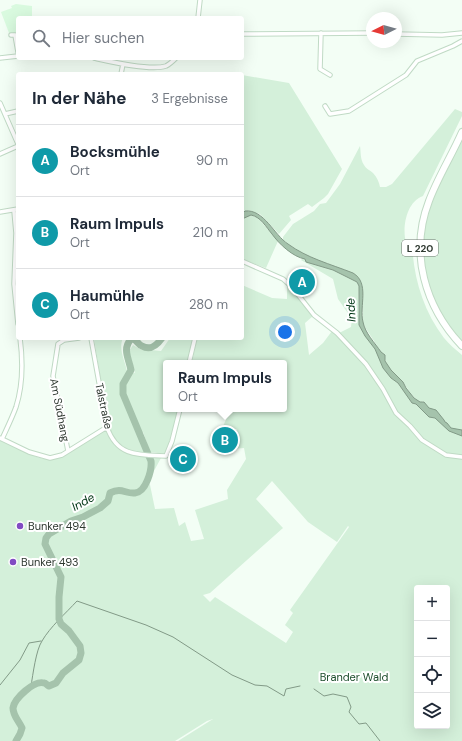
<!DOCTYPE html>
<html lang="de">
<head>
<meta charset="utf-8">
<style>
  :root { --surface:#fff; --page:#f6f6f7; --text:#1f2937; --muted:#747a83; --line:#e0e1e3; --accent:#0f766e }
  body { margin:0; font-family:"DM Sans",sans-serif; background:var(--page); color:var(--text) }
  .controls { position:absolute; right:12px; bottom:12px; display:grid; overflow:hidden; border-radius:4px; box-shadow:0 4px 16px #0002 }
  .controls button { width:36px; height:36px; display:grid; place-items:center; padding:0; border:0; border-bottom:1px solid var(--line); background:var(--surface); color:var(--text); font:20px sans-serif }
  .compass { position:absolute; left:366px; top:12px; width:36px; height:36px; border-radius:50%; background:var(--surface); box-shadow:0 4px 16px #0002; rotate:265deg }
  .you { position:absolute; left:285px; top:332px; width:14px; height:14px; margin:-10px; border:3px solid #fff; border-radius:50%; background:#1a73e8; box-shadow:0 0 0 6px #1a73e833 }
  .badge { display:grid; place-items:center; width:26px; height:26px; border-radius:50%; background:var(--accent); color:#fff; font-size:13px; font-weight:700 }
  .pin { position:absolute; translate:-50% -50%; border:2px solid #fff; box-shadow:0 1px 4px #0006 }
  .popup { position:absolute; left:163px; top:360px; width:124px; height:52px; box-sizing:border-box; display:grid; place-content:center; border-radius:4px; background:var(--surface); filter:drop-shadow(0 1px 3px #0005); font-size:13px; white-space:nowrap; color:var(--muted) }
  .popup b { font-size:15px; color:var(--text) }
  .popup::after { content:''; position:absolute; left:50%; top:100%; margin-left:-8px; border:8px solid transparent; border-top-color:var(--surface) }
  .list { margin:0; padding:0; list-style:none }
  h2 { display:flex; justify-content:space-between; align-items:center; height:52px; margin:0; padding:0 16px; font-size:17px }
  h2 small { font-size:13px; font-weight:400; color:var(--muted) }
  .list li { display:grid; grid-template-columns:26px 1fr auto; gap:12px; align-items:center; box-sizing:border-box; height:72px; padding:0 16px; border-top:1px solid var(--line) }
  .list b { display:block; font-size:15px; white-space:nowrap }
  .list p { margin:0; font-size:13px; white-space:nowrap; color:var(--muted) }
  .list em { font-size:13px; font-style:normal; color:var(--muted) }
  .icon { flex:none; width:22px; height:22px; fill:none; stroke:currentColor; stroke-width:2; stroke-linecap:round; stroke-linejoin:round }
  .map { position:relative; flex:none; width:462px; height:741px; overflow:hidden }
  .search { position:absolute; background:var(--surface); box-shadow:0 4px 16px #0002; left:16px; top:16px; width:228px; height:44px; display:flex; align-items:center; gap:10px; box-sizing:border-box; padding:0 14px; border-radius:4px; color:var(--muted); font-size:15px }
  .panel { position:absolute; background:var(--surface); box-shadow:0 4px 16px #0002; left:16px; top:72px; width:228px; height:268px; border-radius:4px }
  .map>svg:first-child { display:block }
  .built { fill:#d9fadf }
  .green { fill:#d4f0da; fill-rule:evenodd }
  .water { fill:#a5c3ac; stroke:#829a87 }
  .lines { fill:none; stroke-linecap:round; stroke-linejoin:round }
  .stream { stroke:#829a87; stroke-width:1 }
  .river { stroke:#a5c3ac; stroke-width:7 }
  .street-casing { stroke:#c0dac5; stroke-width:5.5 }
  .primary-casing { stroke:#c0dac5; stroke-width:8 }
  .street { stroke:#fff; stroke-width:3.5 }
  .primary { stroke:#fff; stroke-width:6 }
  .poi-dot { fill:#814bc3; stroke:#fff; stroke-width:1.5 }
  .labels { text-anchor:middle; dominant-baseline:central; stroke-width:4; stroke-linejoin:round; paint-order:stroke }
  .shield { fill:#fff; stroke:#6d746f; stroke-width:1 }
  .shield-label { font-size:10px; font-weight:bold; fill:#2f3931 }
  .street-label { font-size:11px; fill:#2f3931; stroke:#fff }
  .poi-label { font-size:11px; fill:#2f3931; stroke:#fff; text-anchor:start }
  .park-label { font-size:11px; fill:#1d4d2c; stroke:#fff }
  .water-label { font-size:12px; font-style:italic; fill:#003515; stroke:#fff }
</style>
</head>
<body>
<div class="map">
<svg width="462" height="741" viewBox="0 0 462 741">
  <rect width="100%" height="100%" fill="#f3fef5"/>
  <path class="built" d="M 16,4 L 32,6 L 32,18 L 18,18 L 18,35 L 9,33 L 1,12 L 12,8 L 11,6 Z"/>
  <path class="green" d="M 242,75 L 289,83 L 342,169 L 328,194 L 324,198 L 312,207 L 308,204 L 289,216 L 291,220 L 279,234 L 260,214 L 247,211 L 242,214 Z
    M 455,109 L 462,112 L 462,116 L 423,196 C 406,202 402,228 406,243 L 412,245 C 414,279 423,310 444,338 C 449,344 456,350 462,355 L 462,741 L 178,741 L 213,719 L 207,721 L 175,741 L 0,741 L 0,439 C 12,445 36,460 49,459 C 64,459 91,439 105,430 C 110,436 113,443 118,448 C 129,457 148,456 161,458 L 149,480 L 155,509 L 174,508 L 179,526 L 185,522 L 191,541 L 204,539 L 195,510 L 228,499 L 227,490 L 246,459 L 244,448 L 232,449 L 230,445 L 237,429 L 221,431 L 230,410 L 227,409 L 284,409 L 284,363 L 192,363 L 197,338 L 242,338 L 242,285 L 272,298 L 287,299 L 287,284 L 291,288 L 313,316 L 305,323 L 309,355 L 323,343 L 332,331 L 337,334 L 351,327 L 352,319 L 338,299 L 333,279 L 301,260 L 302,259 L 305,259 L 306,262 L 333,270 L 357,282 L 359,286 L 358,311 L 360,327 L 375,349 L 391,378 L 398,383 L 412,403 L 416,404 L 427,415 L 438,413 C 434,408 429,411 423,401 L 421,403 C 412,398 409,389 402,382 C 397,376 392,372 387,365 C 384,360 387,357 381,352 L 363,324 L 362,284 L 353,273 L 327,264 L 300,253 L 288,244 L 283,240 L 283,237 L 293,224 L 314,211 L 320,204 L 326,203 L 340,184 L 360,146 C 361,152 360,159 364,165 C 366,169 370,170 373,173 C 377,177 379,182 380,187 L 386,187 L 392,184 ZM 272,481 L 308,522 L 337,542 L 348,526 L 349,527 L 290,610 L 293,613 L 285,625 L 293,632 L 286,643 L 215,597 L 210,602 L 203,595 L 210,593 L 283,528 L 256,499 ZM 417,588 L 447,588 L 447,726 L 417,726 Z
    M 462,139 L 462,341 C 456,335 449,328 444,320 C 420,283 417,237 434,197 C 442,177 453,158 462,139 Z
    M 251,215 L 258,218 L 278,241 L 266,268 L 242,259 L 242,219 Z
    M 94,338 L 123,338 C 118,349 125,360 127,371 L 135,373 L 129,351 L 133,345 L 140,349 L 161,351 L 170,338 L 194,338 L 188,363 L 166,363 L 166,409 L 178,409 L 166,454 L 150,452 L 143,432 L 138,433 L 145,453 C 123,451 116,445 108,426 Z"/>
  <path class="water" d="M 245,211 C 264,209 274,235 288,244 C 307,258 330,264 353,273 C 370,283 359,306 363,322 C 365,333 375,343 381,352 L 385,355 L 385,361 L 391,370 L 403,382 L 406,388 L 414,398 L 420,402 L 424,402 L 429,408 L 436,410 L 444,420 L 445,422 L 447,423 L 451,428 L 462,430 L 462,436 L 449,431 L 435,418 L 429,417 L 416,404 L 412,403 L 398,383 L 391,378 L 383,368 L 375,349 L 365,336 L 359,325 L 359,286 L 357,282 L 333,270 L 306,262 L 305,259 C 293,257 279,244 272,234 C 266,227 261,217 251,215 L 242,219 L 242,214 Z"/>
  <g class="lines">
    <path class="stream" d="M 0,685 L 20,660 L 29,643 L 41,641
      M 31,686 C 33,674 36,650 42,641 C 50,627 66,613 77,601 L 146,625 L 173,637 L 232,675 L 255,685 L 267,686 L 284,696 L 286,689 L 300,686
      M 314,689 L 324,696 L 333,694 L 347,697 L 351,707 L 349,712 L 359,724 L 366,723 L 380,741"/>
    <path class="river" d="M 16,741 L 20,734 L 22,728 C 19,721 13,716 13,708 C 14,699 34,680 44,683 C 46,683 47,685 49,686 L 56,683 L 63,673 L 79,660 L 81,653 L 80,646 L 69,631 L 61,624 L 59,619 L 59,597 L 61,577 L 45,544 L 46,538 L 49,534 L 71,521 L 83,517 L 100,508 L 108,501 L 110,493 C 122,487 125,494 135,493 C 146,492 152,470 151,461 L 123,394 L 123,384 L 131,370 C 129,359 122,349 131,339 L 134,339 C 137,341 139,345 142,346 C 151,351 157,345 162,338"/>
    <defs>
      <path id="street" d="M 198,18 L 200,0
        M 321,33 L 320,69 L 330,75
        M 242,34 L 372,33
        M 396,34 L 442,35 L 462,33
        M 11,35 L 15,35 L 18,52
        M 0,58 L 18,56
        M 94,58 C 112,62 150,71 166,66 C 170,64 173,61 176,58
        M 121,74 L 123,64
        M 0,103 L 18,144
        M 325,106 L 330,114 L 349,111 L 406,75 L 417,61 L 453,46 L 462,41
        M 5,114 L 18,111
        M 0,154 L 18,146
        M 14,211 L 16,233 L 14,284 L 18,324
        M 0,212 L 18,209
        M 242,261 L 283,279 L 292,287 L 314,315 L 337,333 L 366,364 L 383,389 L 396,413 L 410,426 L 422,440 L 446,455 L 462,457
        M 91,338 L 107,427 C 117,457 139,455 166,456 L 172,441 L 180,409
        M 189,363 L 195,338
        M 0,438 L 29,452 L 50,458 L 62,455 L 107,427
        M 2,439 C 7,428 12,418 16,407 C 23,385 23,361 20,338
        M 68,451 L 53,376 L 58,344 L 64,340 L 79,338"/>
      <path id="primary" d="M 462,132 C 452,155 438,177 429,201 C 409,253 425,307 462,346"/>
    </defs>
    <use href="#street" class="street-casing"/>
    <use href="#primary" class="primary-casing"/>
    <use href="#street" class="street"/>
    <use href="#primary" class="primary"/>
  </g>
  <g class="poi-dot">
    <circle cx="20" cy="526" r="4"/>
    <circle cx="13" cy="562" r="4"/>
  </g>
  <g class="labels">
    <rect class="shield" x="402" y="240" width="36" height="16" rx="3"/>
    <g class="shield-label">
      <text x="420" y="248">L 220</text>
    </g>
    <g class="street-label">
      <text transform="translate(104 406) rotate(78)">Talstraße</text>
      <text transform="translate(60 410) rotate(79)">Am Südhang</text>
    </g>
    <g class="poi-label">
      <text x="28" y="526">Bunker 494</text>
      <text x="21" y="562">Bunker 493</text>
    </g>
    <g class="park-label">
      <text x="354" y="677">Brander Wald</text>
    </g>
    <g class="water-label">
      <text transform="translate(351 310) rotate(-93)">Inde</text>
      <text transform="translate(83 502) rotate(-29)">Inde</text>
    </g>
  </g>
</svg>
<div class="controls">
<button>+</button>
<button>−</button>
<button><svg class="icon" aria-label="locate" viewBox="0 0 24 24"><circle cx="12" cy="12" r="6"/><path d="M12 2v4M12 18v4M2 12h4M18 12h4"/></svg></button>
<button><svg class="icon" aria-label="layers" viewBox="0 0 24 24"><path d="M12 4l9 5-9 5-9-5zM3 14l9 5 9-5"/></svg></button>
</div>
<svg class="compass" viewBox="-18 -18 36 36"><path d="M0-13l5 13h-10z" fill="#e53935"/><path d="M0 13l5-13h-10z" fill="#747a83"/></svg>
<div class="you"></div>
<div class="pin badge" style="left:302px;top:282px;background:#0f9aa8">A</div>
<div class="pin badge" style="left:225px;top:440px;background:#0f9aa8">B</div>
<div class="popup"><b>Raum Impuls</b>Ort</div>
<div class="pin badge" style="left:183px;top:459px;background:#0f9aa8">C</div>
<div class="search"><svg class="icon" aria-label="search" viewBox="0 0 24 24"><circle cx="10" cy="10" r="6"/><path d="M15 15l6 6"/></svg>Hier suchen</div>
<section class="panel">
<h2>In der Nähe<small>3 Ergebnisse</small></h2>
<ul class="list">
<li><span class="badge" style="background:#0f9aa8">A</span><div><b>Bocksmühle</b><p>Ort</p></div><em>90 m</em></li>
<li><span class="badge" style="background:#0f9aa8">B</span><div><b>Raum Impuls</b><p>Ort</p></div><em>210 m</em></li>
<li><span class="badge" style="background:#0f9aa8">C</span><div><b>Haumühle</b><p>Ort</p></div><em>280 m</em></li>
</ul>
</section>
</div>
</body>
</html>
